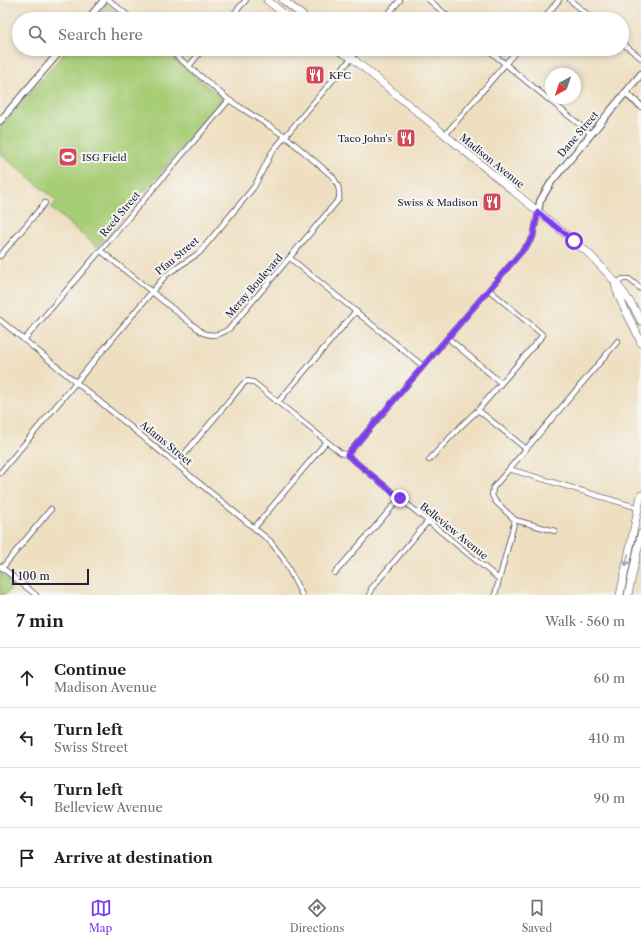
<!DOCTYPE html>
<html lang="en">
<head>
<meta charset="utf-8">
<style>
  :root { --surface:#fff; --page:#f2f2f2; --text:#202124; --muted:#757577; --line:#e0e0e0; --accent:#7c3aed }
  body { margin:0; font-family:"Libre Caslon Text",serif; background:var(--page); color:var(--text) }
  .compass { position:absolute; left:545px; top:68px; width:36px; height:36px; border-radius:50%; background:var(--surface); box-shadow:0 2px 6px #0003; rotate:220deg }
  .scale { position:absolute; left:12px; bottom:10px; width:77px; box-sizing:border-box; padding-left:4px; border:2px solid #22223b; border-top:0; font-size:11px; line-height:14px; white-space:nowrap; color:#22223b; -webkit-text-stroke:3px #f6f6f2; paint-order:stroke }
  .stop { position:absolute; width:12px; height:12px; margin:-9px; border:3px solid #7c3aed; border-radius:50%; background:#fff }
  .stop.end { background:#7c3aed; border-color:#fff; box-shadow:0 1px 4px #0008 }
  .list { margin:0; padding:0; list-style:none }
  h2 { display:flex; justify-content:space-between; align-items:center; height:52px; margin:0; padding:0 16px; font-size:17px }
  h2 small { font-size:13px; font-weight:400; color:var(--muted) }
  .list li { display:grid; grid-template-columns:26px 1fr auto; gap:12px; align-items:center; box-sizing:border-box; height:60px; padding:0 16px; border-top:1px solid var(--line) }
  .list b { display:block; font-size:15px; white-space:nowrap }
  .list p { margin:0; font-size:13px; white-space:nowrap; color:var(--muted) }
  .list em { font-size:13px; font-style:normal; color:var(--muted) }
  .icon { flex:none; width:22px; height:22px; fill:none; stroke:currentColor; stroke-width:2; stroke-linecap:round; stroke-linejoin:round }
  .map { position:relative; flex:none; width:641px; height:595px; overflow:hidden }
  .search { position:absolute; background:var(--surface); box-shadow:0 2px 6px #0003; left:12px; right:12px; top:12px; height:44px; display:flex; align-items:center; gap:10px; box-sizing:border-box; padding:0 14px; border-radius:22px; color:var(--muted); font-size:15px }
  .sheet { height:292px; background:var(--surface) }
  nav { display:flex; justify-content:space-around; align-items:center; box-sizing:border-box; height:56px; border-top:1px solid var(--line); background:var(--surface); font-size:11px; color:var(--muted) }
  nav a { display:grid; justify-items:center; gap:2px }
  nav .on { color:var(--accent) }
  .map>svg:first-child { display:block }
  .green { fill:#a7cd77; stroke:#647859 }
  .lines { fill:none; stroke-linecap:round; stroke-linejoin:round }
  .minor-casing { stroke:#413e4f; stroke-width:6 }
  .tertiary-casing { stroke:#413e4f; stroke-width:8 }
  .secondary-casing { stroke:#413e4f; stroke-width:8 }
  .minor { stroke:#fff; stroke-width:4.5 }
  .tertiary { stroke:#fff; stroke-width:6 }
  .secondary { stroke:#fff; stroke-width:7 }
  .oneway { stroke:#9c9ca7 }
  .route { stroke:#7c3aed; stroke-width:5 }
  .labels { text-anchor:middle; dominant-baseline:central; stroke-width:4; stroke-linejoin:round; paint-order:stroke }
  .poi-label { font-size:10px; fill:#22223b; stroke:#f6f6f2; text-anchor:start }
  .street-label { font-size:10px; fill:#22223b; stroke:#f6f6f2 }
</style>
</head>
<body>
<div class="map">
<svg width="641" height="595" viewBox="0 0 641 595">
  <rect width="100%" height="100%" fill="#f6f6f2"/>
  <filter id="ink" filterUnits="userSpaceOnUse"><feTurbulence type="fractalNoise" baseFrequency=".025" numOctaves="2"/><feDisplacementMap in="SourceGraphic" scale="8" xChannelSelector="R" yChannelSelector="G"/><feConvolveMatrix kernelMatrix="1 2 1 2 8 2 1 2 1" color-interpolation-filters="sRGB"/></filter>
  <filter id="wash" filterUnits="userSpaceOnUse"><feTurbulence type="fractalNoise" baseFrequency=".012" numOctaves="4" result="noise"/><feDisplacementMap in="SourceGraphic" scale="16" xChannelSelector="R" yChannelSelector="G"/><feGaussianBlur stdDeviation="0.9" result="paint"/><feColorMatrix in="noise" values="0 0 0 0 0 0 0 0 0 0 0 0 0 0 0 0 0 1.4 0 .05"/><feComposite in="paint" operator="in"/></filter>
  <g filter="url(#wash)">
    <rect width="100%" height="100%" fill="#eedfc1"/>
    <path class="green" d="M 106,4 L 125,19 L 93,19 Z
      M 68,49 L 162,49 L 223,99 L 97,247 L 51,208 L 57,201 L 0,153 L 0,128 Z
      M 0,573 L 14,584 L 5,595 L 0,595 Z"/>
  </g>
  <g filter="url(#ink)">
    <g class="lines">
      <defs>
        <path id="minor" d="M 109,0 L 132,19
          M 429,0 L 451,19
          M 570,0 L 593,19
          M 229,19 L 246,0
          M 384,19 L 400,0
          M 543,19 L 559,0
          M 622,43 L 641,58
          M 487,49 L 591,134
          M 189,66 L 203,49
          M 445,135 L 518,49
          M 101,251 L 203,333 C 213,337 221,335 230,328 L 339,199 C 340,189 338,184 332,176 L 285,136 L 229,100 L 168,49
          M 0,256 L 45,203
          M 290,258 L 423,366
          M 615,284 L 623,279 L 629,279 L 641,289
          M 0,320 L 270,541 L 283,558 L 302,595
          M 448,338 L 501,383
          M 24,340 L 229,100
          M 278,402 L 356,311
          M 478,410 L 525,448
          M 347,455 L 528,244 L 533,237 L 538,212
          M 429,460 L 460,427 L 478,410 L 543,335 L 489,290
          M 177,463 L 243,384 L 247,381 L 253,382 L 341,453 L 347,455 L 499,579
          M 509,469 L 639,508
          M 0,473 L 166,275 L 199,253 L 254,187 L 272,152 L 359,49
          M 255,527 L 326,442
          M 555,531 L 515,520 L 495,501 L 492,495 L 493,488 L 618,341
          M 0,566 L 36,595
          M 2,568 L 51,509
          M 335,573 L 400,498
          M 370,595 L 371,589 L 428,521
          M 495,595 L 515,520"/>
        <path id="tertiary" d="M 88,19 L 104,0
          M 625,93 L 641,106
          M 0,121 L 62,49
          M 538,212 L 540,201 L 552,181 L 641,74"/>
        <path id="secondary" d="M 267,0 L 290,19
          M 283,0 L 307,19
          M 335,49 L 348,56
          M 344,49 L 352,58 L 587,252 C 608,273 628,294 641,321
          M 615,284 C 619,304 634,323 641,343
          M 620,595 L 641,495
          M 628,595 L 641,534"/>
      </defs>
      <use href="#minor" class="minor-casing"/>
      <use href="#tertiary" class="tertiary-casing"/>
      <use href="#secondary" class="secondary-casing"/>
      <use href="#minor" class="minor"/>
      <use href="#tertiary" class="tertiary"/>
      <use href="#secondary" class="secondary"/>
    </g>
    <defs><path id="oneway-shaft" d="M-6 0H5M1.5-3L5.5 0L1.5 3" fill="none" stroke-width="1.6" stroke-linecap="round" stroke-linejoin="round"/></defs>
    <use class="oneway" href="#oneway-shaft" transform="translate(627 560) rotate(102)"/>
  </g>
  <g class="lines" filter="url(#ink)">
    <path class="route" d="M 400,498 L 347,455 L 528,244 L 533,237 L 538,212 L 574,241"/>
  </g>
  <defs>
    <symbol id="restaurant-square" viewBox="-11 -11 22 22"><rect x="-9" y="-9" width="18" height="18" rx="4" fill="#d1495b" stroke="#f6f6f2"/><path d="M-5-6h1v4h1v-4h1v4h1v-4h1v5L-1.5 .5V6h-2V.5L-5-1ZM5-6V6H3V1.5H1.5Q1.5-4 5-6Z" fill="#fff"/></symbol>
    <symbol id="stadium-square" viewBox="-11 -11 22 22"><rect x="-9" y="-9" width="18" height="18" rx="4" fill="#d1495b" stroke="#f6f6f2"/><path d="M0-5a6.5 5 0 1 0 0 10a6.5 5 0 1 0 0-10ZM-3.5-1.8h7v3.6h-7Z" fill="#fff"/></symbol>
  </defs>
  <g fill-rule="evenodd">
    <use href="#restaurant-square" x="304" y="64" width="22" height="22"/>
    <use href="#restaurant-square" x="395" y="127" width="22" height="22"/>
    <use href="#stadium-square" x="57" y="146" width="22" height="22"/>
    <use href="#restaurant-square" x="481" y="191" width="22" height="22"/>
  </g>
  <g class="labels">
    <g class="poi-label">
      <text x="329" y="75">KFC</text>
      <text x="392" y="138" text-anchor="end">Taco John's</text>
      <text x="82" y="157">ISG Field</text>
      <text x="478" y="202" text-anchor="end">Swiss &amp; Madison</text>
    </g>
    <g class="street-label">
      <text transform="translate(578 134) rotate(-50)">Dane Street</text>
      <text transform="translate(492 161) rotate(39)">Madison Avenue</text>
      <text transform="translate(120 214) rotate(-50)">Reed Street</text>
      <text transform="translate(177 256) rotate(-40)">Pfau Street</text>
      <text transform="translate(254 286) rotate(-49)">Meray Boulevard</text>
      <text transform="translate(166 443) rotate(39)">Adams Street</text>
      <text transform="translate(454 531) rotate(39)">Belleview Avenue</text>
    </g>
  </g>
</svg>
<svg class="compass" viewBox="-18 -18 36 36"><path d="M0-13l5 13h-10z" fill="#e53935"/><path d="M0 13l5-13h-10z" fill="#757577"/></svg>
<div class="scale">100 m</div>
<div class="stop" style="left:574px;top:241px"></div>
<div class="stop end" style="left:400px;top:498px"></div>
<div class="search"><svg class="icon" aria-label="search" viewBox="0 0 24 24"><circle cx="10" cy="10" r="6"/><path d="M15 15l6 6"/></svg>Search here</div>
</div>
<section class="sheet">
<h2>7 min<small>Walk · 560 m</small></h2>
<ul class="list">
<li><svg class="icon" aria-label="ahead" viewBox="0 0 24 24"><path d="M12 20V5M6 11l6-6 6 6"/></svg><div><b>Continue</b><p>Madison Avenue</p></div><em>60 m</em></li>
<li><svg class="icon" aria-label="left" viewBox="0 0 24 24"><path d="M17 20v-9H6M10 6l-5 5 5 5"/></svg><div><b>Turn left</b><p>Swiss Street</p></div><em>410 m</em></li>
<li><svg class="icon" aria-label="left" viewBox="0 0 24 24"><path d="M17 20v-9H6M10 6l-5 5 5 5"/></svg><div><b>Turn left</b><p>Belleview Avenue</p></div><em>90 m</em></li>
<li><svg class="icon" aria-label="arrive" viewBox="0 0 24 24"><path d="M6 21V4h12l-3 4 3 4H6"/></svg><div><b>Arrive at destination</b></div></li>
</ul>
</section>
<nav>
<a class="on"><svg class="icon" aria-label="map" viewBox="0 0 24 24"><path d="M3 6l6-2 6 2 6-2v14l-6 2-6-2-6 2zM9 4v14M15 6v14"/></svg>Map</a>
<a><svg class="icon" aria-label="directions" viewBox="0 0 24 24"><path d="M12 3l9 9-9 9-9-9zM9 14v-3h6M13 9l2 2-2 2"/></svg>Directions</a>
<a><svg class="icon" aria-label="saved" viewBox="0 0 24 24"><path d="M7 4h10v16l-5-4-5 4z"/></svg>Saved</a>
</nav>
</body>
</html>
